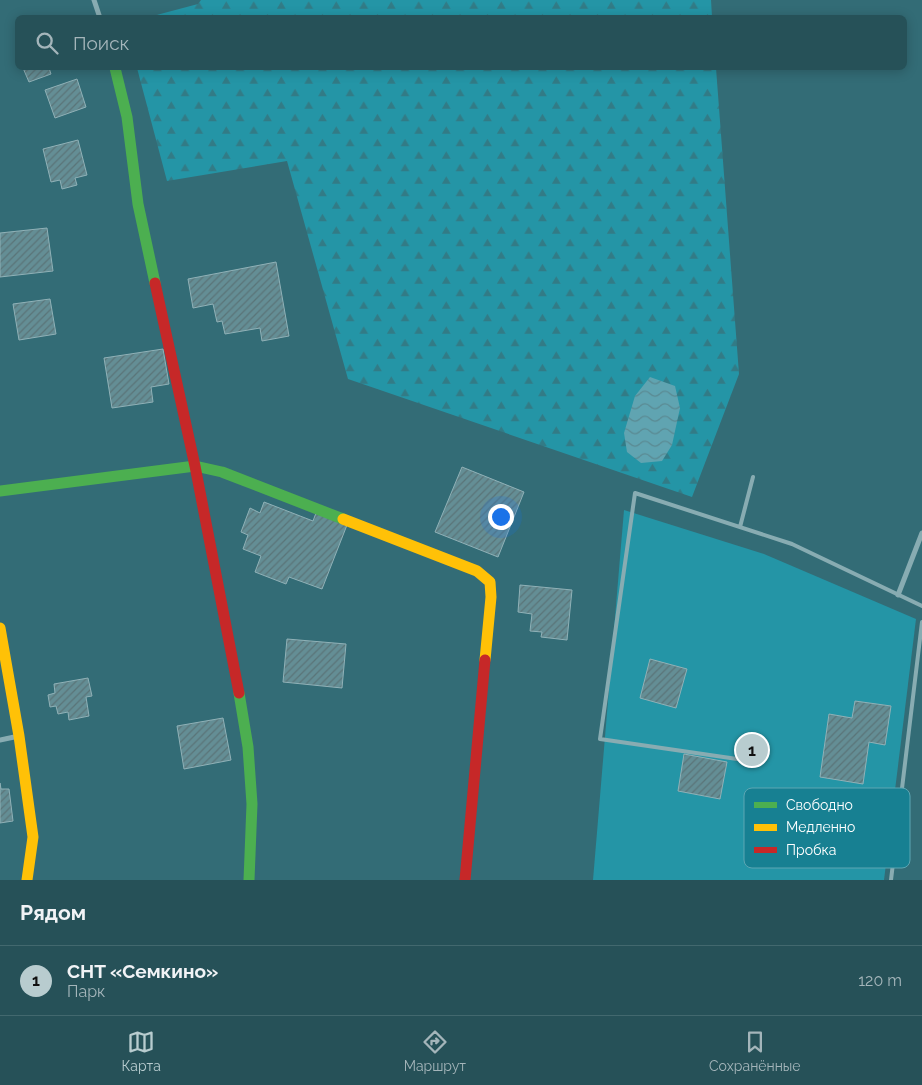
<!DOCTYPE html>
<html lang="ru">
<head>
<meta charset="utf-8">
<style>
  :root { --surface:#265158; --page:#2e575e; --text:#f1f3f6; --muted:#a4b5ba; --line:#42686e; --accent:#b8cccf }
  body { margin:0; font-family:Raleway,sans-serif; background:var(--page); color:var(--text) }
  .you { position:absolute; left:500px; top:516px; width:18px; height:18px; margin:-12px; border:4px solid #fff; border-radius:50%; background:#1a73e8; box-shadow:0 0 0 8px #1a73e833 }
  .badge { display:grid; place-items:center; width:32px; height:32px; border-radius:50%; background:var(--accent); color:#111; font-size:16px; font-weight:700 }
  .pin { position:absolute; translate:-50% -50%; border:2px solid #fff; box-shadow:0 1px 5px #0006 }
  .list { margin:0; padding:0; list-style:none }
  h2 { display:flex; justify-content:space-between; align-items:center; height:65px; margin:0; padding:0 20px; font-size:21px }
  h2 small { font-size:16px; font-weight:400; color:var(--muted) }
  .list li { display:grid; grid-template-columns:32px 1fr auto; gap:15px; align-items:center; box-sizing:border-box; height:70px; padding:0 20px; border-top:1px solid var(--line) }
  .list b { display:block; font-size:19px; white-space:nowrap }
  .list p { margin:0; font-size:16px; white-space:nowrap; color:var(--muted) }
  .list em { font-size:16px; font-style:normal; color:var(--muted) }
  .icon { flex:none; width:28px; height:28px; fill:none; stroke:currentColor; stroke-width:2; stroke-linecap:round; stroke-linejoin:round }
  .map { position:relative; flex:none; width:922px; height:880px; overflow:hidden }
  .search { position:absolute; background:var(--surface); box-shadow:0 2px 12px #0003; left:15px; right:15px; top:15px; height:55px; display:flex; align-items:center; gap:12px; box-sizing:border-box; padding:0 18px; border-radius:8px; color:var(--muted); font-size:19px }
  .sheet { height:135px; background:var(--surface) }
  nav { display:flex; justify-content:space-around; align-items:center; box-sizing:border-box; height:70px; border-top:1px solid var(--line); background:var(--surface); font-size:14px; color:var(--muted) }
  nav a { display:grid; justify-items:center; gap:2px }
  nav .on { color:var(--accent) }
  .map>svg:first-child { display:block }
  .forest { fill:url(#forest-firs) }
  .green { fill:#2495a6 }
  .water { fill:url(#water-waves) }
  .building { fill:url(#building-hatch); stroke:#90b1b7 }
  .lines { fill:none; stroke-linecap:round; stroke-linejoin:round }
  .lane { stroke:#88acb2; stroke-width:4 }
  .street { stroke:#88acb2; stroke-width:5 }
  .fast { stroke:#4caf50; stroke-width:11 }
  .slow { stroke:#ffc107; stroke-width:11 }
  .jam { stroke:#c62828; stroke-width:11 }
  .key { fill:#178092; stroke:#5da6b3; stroke-width:1 }
  .key-label { font-size:14px; fill:#fff }
</style>
</head>
<body>
<div class="map">
<svg width="922" height="880" viewBox="0 0 922 880">
  <defs>
    <pattern id="forest-firs" width="22" height="20" patternUnits="userSpaceOnUse" patternTransform="scale(1.25)"><rect width="22" height="20" fill="#2495a6"/><path d="M5 1l3.5 6h-7zM16 11l3.5 6h-7z" fill="#327b86"/></pattern>
    <pattern id="water-waves" width="16" height="10" patternUnits="userSpaceOnUse" patternTransform="scale(1.25)"><rect width="16" height="10" fill="#60a4b1"/><path d="M0 5q4-4 8 0t8 0" fill="none" stroke="#5a8a93"/></pattern>
    <pattern id="building-hatch" width="6" height="6" patternUnits="userSpaceOnUse" patternTransform="scale(1.25)"><rect width="6" height="6" fill="#648e95"/><path d="M-1 1l2-2M0 6l6-6M5 7l2-2" fill="none" stroke="#5a7478"/></pattern>
  </defs>
  <rect width="100%" height="100%" fill="#336c76"/>
  <path class="forest" d="M 201,0 L 711,0 L 712,17 L 149,17 L 198,4 Z
    M 137,68 L 716,68 L 739,374 L 692,497 L 348,379 L 287,161 L 167,181 Z"/>
  <path class="green" d="M 624,510 L 764,554 L 916,619 L 884,880 L 593,880 Z"/>
  <path class="water" d="M 650,377 L 675,386 L 680,408 L 672,445 L 662,461 L 641,463 L 627,452 L 624,433 L 635,396 Z"/>
  <path class="building" d="M 23,68 L 49,68 L 51,74 L 29,82 Z
    M 77,79 L 86,107 L 55,118 L 45,90 Z
    M 78,140 L 87,175 L 75,178 L 77,185 L 62,189 L 60,180 L 51,182 L 43,149 Z
    M 47,228 L 53,271 L 0,277 L 0,233 Z
    M 276,262 L 289,336 L 262,341 L 260,328 L 225,334 L 222,321 L 217,322 L 213,304 L 193,308 L 188,279 Z
    M 50,299 L 56,334 L 19,340 L 13,304 Z
    M 163,349 L 169,384 L 151,387 L 153,402 L 112,408 L 104,358 Z
    M 462,467 L 524,492 L 498,557 L 435,532 Z
    M 264,502 L 313,521 L 316,513 L 347,525 L 322,589 L 289,577 L 286,584 L 255,572 L 261,556 L 243,549 L 248,535 L 241,532 L 250,508 L 260,513 Z
    M 520,585 L 572,590 L 567,640 L 541,637 L 542,632 L 530,631 L 532,614 L 518,612 Z
    M 287,639 L 346,644 L 342,688 L 283,682 Z
    M 650,659 L 687,669 L 676,708 L 640,698 Z
    M 88,678 L 92,696 L 86,697 L 89,716 L 69,720 L 68,712 L 58,714 L 56,706 L 50,707 L 48,695 L 55,693 L 54,684 Z
    M 855,701 L 891,706 L 885,745 L 869,742 L 863,784 L 820,777 L 829,714 L 852,718 Z
    M 223,718 L 231,760 L 184,769 L 177,726 Z
    M 684,754 L 727,762 L 720,799 L 678,791 Z
    M 0,783 L 1,789 L 9,789 L 13,821 L 0,823 Z"/>
  <g class="lines">
    <path class="lane" d="M 740,527 L 753,477
      M 744,760 L 600,739 L 635,493 L 792,544 L 922,606
      M 891,880 L 922,622"/>
    <path class="street" d="M 94,0 L 100,18
      M 898,595 L 922,533
      M 0,740 L 19,736"/>
    <path class="fast" d="M 115,68 L 127,117 L 138,204 L 155,283
      M 0,491 L 195,466 L 222,472 L 343,519
      M 239,693 L 248,747 L 252,804 L 249,880"/>
    <path class="slow" d="M 343,519 L 477,571 L 490,582 L 491,597 L 485,660
      M 0,628 L 19,736 L 33,837 L 27,880"/>
    <path class="jam" d="M 155,283 L 195,466 L 239,693
      M 465,880 L 485,660"/>
  </g>
  <rect x="744" y="788" width="166" height="80" rx="8" class="key"/>
  <rect x="754" y="802" width="23" height="6" fill="#4caf50"/>
  <rect x="754" y="824" width="23" height="7" fill="#ffc107"/>
  <rect x="754" y="847" width="23" height="6" fill="#c62828"/>
  <g class="key-label">
    <text x="786" y="810">Свободно</text>
    <text x="786" y="832">Медленно</text>
    <text x="786" y="855">Пробка</text>
  </g>
</svg>
<div class="you"></div>
<div class="pin badge" style="left:752px;top:750px">1</div>
<div class="search"><svg class="icon" aria-label="search" viewBox="0 0 24 24"><circle cx="10" cy="10" r="6"/><path d="M15 15l6 6"/></svg>Поиск</div>
</div>
<section class="sheet">
<h2>Рядом<small></small></h2>
<ul class="list">
<li><span class="badge">1</span><div><b>СНТ «Семкино»</b><p>Парк</p></div><em>120 m</em></li>
</ul>
</section>
<nav>
<a class="on"><svg class="icon" aria-label="map" viewBox="0 0 24 24"><path d="M3 6l6-2 6 2 6-2v14l-6 2-6-2-6 2zM9 4v14M15 6v14"/></svg>Карта</a>
<a><svg class="icon" aria-label="directions" viewBox="0 0 24 24"><path d="M12 3l9 9-9 9-9-9zM9 14v-3h6M13 9l2 2-2 2"/></svg>Маршрут</a>
<a><svg class="icon" aria-label="saved" viewBox="0 0 24 24"><path d="M7 4h10v16l-5-4-5 4z"/></svg>Сохранённые</a>
</nav>
</body>
</html>
